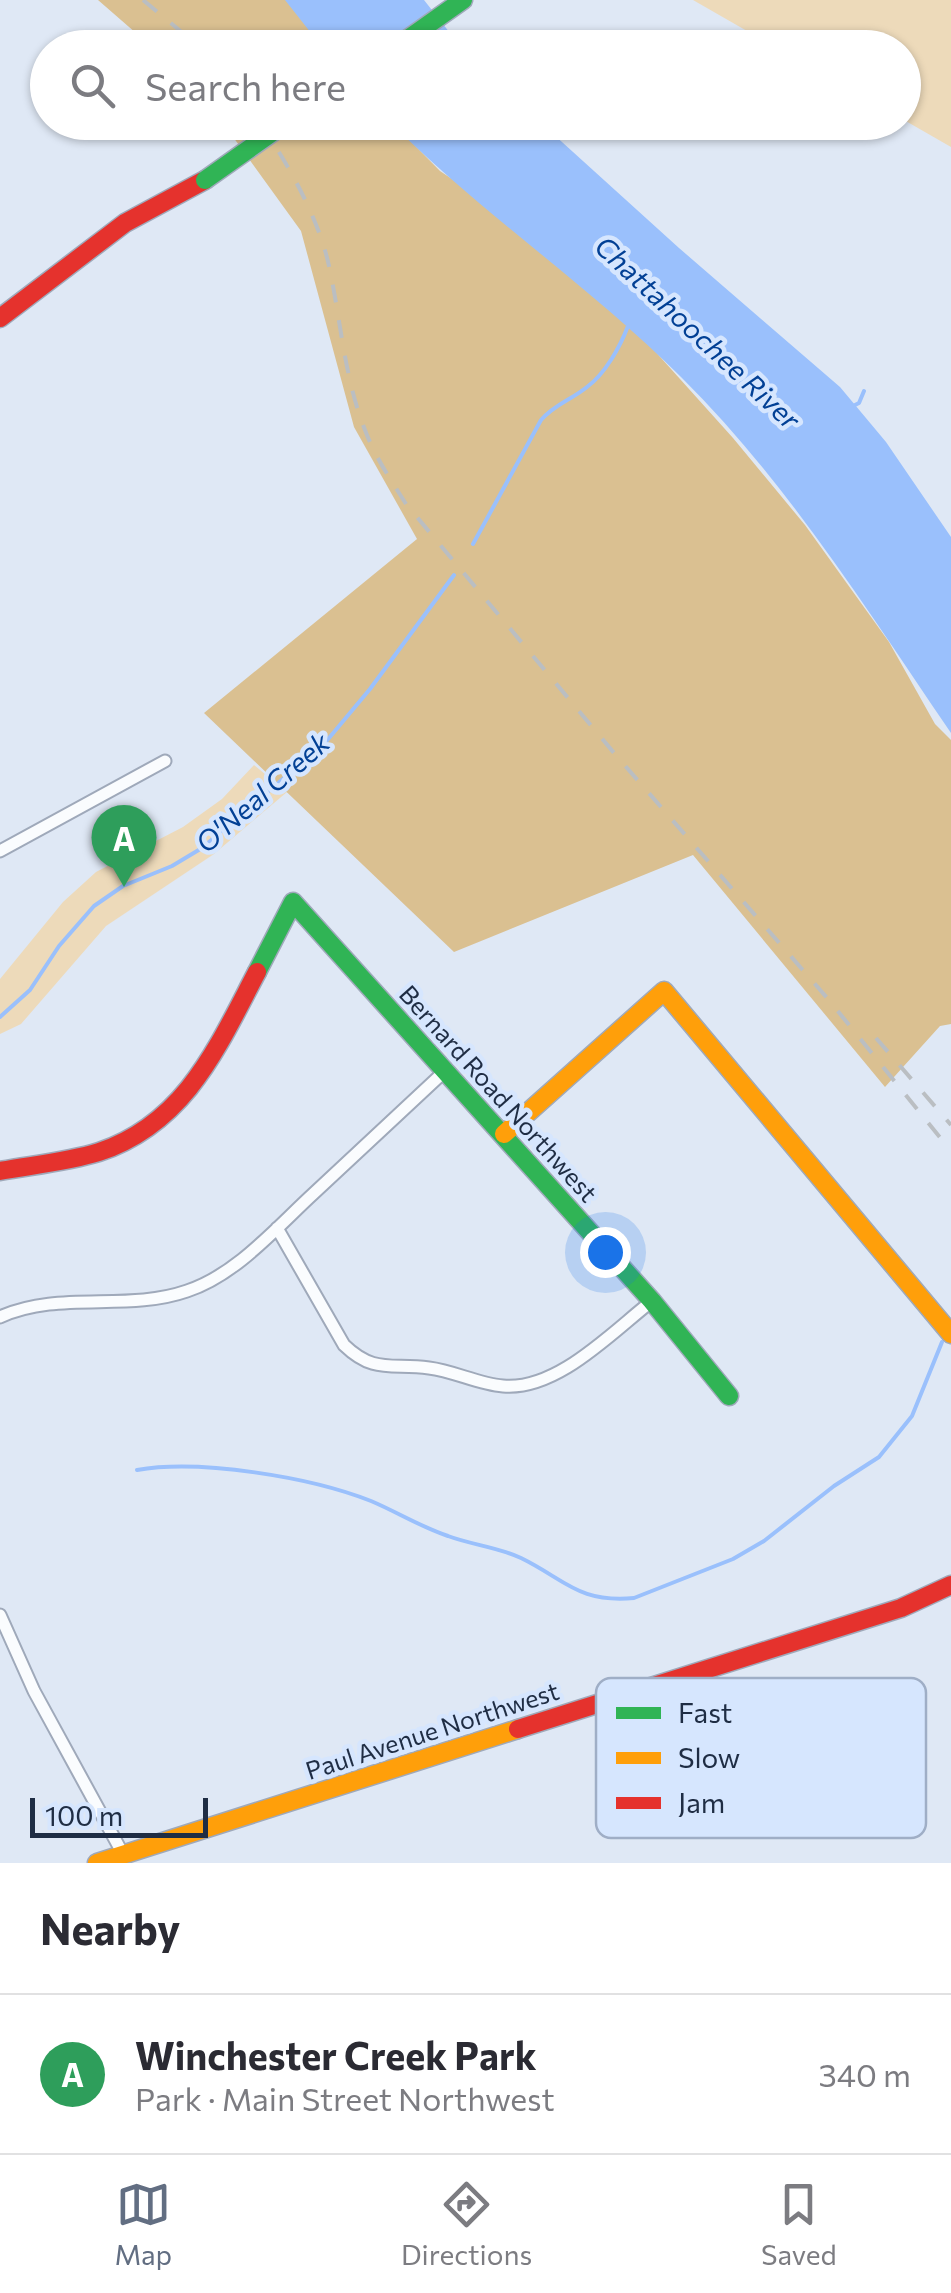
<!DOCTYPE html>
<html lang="en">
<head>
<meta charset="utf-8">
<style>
  :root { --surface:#fff; --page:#f2f2f3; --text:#2b2b33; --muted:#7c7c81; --line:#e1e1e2; --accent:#626e82 }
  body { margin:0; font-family:Commissioner,sans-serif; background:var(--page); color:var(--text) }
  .scale { position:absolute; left:30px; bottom:25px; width:178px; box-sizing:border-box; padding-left:10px; border:5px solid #1f2d44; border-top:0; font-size:28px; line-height:35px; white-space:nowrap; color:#1f2d44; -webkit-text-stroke:8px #d6e6fe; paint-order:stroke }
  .you { position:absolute; left:605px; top:1252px; width:35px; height:35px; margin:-25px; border:8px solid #fff; border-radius:50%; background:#1a73e8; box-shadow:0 0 0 15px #1a73e833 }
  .badge { display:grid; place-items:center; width:65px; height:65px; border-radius:50%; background:var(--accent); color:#fff; font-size:32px; font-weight:700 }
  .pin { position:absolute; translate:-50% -82px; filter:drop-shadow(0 2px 5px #0008) }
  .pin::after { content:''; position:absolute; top:52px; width:35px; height:30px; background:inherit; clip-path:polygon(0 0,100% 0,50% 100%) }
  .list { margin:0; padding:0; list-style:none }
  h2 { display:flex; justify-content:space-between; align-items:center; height:130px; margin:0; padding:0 40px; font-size:42px }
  h2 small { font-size:32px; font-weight:400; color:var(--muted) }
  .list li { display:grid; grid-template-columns:65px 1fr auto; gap:30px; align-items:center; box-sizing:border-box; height:160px; padding:0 40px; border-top:2px solid var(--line) }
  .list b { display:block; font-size:38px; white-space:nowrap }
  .list p { margin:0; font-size:32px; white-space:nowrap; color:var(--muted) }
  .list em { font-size:32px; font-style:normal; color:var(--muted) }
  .icon { flex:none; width:55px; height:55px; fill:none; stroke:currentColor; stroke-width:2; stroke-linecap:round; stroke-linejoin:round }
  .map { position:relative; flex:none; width:951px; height:1863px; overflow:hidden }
  .search { position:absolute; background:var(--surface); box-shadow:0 2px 8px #0004; left:30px; right:30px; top:30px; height:110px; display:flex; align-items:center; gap:25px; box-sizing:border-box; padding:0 35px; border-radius:55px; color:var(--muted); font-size:38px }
  .sheet { height:290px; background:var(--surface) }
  nav { display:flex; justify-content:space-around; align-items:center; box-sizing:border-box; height:140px; border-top:2px solid var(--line); background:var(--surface); font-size:28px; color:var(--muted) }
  nav a { display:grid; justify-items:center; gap:5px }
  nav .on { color:var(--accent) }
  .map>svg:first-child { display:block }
  .green { fill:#eddaba }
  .forest { fill:#dac091 }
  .water { fill:#9ac0fc }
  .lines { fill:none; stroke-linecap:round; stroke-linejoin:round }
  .stream { stroke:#9ac0fc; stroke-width:4 }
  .street-casing { stroke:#9fa9ba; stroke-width:15 }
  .fast-casing { stroke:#9fa9ba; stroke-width:21 }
  .slow-casing { stroke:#9fa9ba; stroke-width:21 }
  .jam-casing { stroke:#9fa9ba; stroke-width:21 }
  .street { stroke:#fafcfe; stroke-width:11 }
  .fast { stroke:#30b455; stroke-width:18 }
  .slow { stroke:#ff9f0a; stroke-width:18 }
  .jam { stroke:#e5322d; stroke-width:18 }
  .rail { stroke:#babec2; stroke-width:4; stroke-dasharray:18 18; stroke-linecap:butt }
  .fast-bridge-casing { stroke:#9fa9ba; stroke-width:21; stroke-linecap:butt }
  .fast-bridge { stroke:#30b455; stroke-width:18 }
  .labels { text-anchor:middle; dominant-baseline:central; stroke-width:9; stroke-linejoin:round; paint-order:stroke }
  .street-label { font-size:25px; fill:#1f2d44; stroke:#d6e6fe }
  .water-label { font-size:28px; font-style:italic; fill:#024095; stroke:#d6e6fe }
  .key { fill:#d6e6fe; stroke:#9faec6; stroke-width:2.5 }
  .key-label { font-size:28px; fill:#1f2d44 }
</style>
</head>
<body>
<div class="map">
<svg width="951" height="1863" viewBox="0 0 951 1863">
  <rect width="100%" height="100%" fill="#dfe8f5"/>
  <path class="green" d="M 693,0 L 951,0 L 951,147 L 904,120 L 904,48 L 775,47 Z
    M 254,765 L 287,792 L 214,854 L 106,926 L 21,1024 L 0,1034 L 0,979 L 63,902 L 96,872 L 183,827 L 222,799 Z"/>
  <path class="forest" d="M 98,0 L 298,0 L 326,47 L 152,47 Z
    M 223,123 L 393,123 L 440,171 L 574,261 L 733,438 L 805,525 L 889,642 L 935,724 L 951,740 L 951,1024 L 940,1026 L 885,1087 L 693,855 L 454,952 L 204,713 L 417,539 L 354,427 L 301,231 Z"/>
  <path class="water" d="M 285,0 L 424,0 L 461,47 L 322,47 Z
    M 391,123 L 541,123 L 679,248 L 840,387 L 886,442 L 951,537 L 951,733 C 867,610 787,482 681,377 C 590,286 482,214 391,123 Z"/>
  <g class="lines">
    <path class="stream" d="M 853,406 L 859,403 L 864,391
      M 473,544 L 541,420 C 555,404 571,400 587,387 C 605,374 620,347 628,326
      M 0,1017 L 30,990 L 59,946 L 94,906 L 123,886 L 172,866 L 202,848 L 324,744 L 370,689 L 454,575
      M 137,1470 C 200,1459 310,1477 371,1501 C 397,1512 421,1527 448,1536 C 472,1545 498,1547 521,1558 C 566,1580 578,1603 634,1598 L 733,1559 L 764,1541 L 834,1486 L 879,1457 L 912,1416 L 942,1342"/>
    <defs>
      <path id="street" d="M 0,851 L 165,761
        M 277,1228 L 344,1345 C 374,1374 391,1363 429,1368 C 454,1371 478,1384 503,1386 C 557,1391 612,1332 652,1301
        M 0,1317 C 59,1290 127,1312 187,1291 C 236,1275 276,1228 313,1194 C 357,1153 402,1111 446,1070
        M 0,1615 L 34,1691 L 123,1854"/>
      <path id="fast" d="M 395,48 L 463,0
        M 257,972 L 293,902 L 652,1301 L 729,1396"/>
      <path id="slow" d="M 504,1134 L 664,991 L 951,1334
        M 97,1863 L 518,1729"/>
      <path id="jam" d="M 0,318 L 125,223 L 205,180
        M 0,1171 C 33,1165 67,1162 99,1152 C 186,1123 218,1046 257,972
        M 518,1729 L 901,1608 L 951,1585"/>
    </defs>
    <use href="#street" class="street-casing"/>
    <use href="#fast" class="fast-casing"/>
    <use href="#slow" class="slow-casing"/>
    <use href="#jam" class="jam-casing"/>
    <use href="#street" class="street"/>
    <use href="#fast" class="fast"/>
    <use href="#slow" class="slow"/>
    <use href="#jam" class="jam"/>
    <path class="rail" d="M 143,0 L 201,48
      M 259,122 C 287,161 319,219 329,266 C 341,321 344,377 365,430 C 375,457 391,480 406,504 L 614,753 L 828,999 L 951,1151
      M 876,1038 L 951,1125"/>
    <defs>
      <path id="fast-bridge" d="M 205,180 L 287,122"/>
    </defs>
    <use href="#fast-bridge" class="fast-bridge-casing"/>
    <use href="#fast-bridge" class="fast-bridge"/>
  </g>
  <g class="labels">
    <g class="street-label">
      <text transform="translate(499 1093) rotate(48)">Bernard Road Northwest</text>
      <text transform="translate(432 1730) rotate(-18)">Paul Avenue Northwest</text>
    </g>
    <g class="water-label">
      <text transform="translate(698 332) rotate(43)">Chattahoochee River</text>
      <text transform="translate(262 792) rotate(-41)">O'Neal Creek</text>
    </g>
  </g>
  <rect x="596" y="1678" width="330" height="160" rx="15" class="key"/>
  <rect x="616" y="1707" width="45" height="12" fill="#30b455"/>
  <rect x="616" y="1752" width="45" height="12" fill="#ff9f0a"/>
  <rect x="616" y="1797" width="45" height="12" fill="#e5322d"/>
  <g class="key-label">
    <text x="678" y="1723">Fast</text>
    <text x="678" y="1768">Slow</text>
    <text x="678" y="1813">Jam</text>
  </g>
</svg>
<div class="scale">100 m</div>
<div class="you"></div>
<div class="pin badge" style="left:124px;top:887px;background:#2e9e5b">A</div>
<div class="search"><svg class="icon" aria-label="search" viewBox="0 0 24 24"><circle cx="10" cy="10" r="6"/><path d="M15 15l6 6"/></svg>Search here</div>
</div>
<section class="sheet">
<h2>Nearby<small></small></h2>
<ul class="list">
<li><span class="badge" style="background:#2e9e5b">A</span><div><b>Winchester Creek Park</b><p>Park · Main Street Northwest</p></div><em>340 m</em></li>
</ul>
</section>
<nav>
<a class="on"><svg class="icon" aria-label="map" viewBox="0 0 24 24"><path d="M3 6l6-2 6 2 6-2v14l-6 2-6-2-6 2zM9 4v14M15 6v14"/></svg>Map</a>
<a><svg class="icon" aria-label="directions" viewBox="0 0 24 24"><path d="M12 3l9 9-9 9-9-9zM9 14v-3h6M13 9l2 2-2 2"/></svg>Directions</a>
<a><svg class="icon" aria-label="saved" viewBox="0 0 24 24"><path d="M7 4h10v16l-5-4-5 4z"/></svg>Saved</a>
</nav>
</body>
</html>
